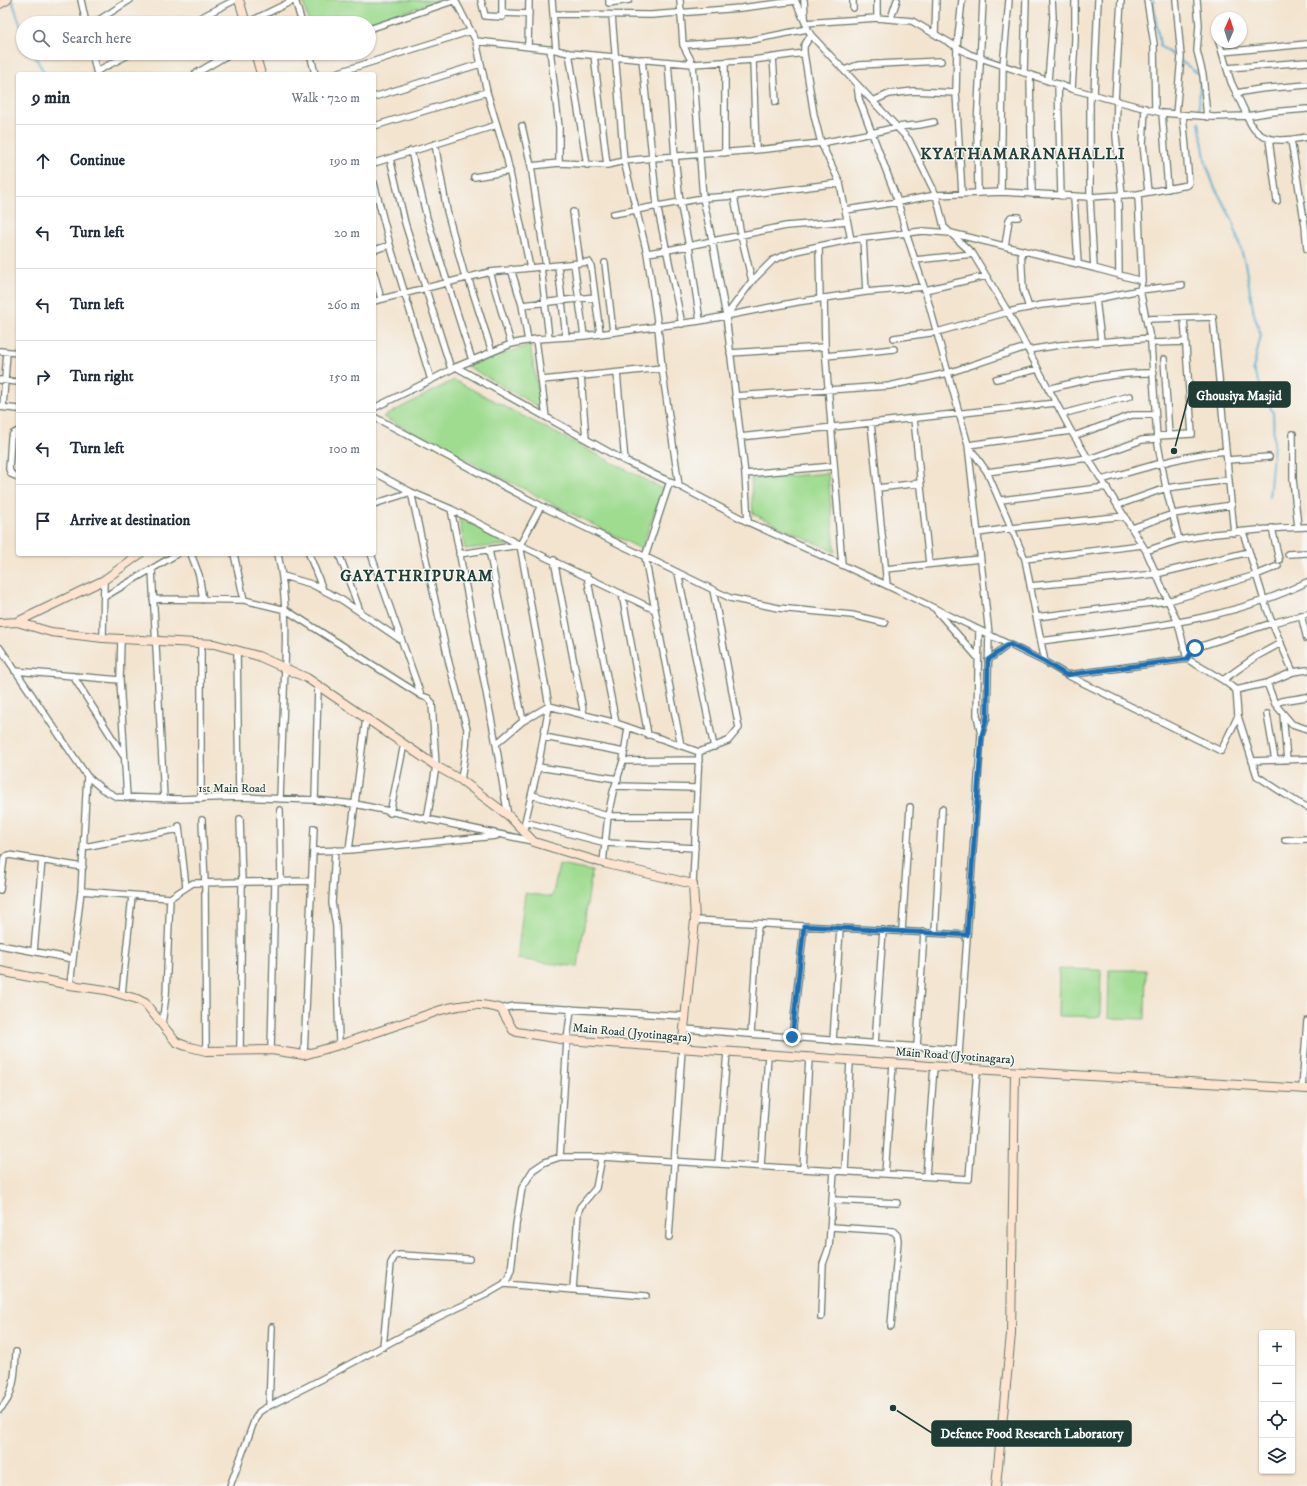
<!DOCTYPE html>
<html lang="en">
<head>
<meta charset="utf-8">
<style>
  :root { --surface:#fff; --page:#f2f2f3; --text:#1f2937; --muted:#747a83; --line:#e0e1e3 }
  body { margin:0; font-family:"IM FELL DW Pica",serif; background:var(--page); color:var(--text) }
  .controls { position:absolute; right:12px; bottom:12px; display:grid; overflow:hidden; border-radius:4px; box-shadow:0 1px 3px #0004 }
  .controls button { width:36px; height:36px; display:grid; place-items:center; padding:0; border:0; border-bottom:1px solid var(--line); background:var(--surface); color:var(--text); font:20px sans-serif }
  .compass { position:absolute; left:1211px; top:12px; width:36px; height:36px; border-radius:50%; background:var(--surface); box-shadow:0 1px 3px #0004; rotate:3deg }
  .stop { position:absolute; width:12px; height:12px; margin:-9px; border:3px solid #1f6fb2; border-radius:50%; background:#fff }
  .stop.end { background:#1f6fb2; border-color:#fff; box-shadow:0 1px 4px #0008 }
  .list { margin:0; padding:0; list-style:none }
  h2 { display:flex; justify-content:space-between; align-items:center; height:52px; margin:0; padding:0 16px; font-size:17px }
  h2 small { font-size:13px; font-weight:400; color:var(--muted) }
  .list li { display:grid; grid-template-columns:26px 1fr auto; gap:12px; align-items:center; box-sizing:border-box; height:72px; padding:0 16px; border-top:1px solid var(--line) }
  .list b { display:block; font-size:15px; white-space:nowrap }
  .list em { font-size:13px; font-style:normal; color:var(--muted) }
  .icon { flex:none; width:22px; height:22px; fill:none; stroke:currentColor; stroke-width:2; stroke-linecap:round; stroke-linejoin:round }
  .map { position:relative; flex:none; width:1307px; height:1486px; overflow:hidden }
  .search { position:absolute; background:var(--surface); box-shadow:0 1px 3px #0004; left:16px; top:16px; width:360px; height:44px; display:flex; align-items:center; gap:10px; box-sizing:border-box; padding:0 14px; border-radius:22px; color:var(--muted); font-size:15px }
  .panel { position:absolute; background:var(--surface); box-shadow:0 1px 3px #0004; left:16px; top:72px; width:360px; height:484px; border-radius:4px }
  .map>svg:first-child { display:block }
  .green { fill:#9fdc90; stroke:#5f8c62 }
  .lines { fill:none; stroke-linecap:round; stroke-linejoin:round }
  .stream { stroke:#52acd0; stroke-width:2 }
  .street-casing { stroke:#69776a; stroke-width:8 }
  .secondary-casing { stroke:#69776a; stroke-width:10 }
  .street { stroke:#fff; stroke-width:5.5 }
  .secondary { stroke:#fde4d1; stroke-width:8 }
  .route { stroke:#1f6fb2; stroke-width:5 }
  .labels { text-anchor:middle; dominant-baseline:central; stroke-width:3; stroke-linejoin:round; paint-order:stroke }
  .street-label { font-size:12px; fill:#1f3d34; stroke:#f6f6f2 }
  .district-label { font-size:16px; font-weight:bold; letter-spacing:1px; fill:#1f3d34; stroke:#f6f6f2 }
  .leader { fill:none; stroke:#1f3d34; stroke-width:1.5 }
  .callout-dot { fill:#1f3d34; stroke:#f6f6f2; stroke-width:1.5 }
  .callout { fill:#1f3d34; stroke:#1f3d34; stroke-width:1.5 }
  .callout-label { font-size:13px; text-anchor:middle; font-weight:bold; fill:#fff }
</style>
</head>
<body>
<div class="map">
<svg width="1307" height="1486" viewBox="0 0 1307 1486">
  <rect width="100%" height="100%" fill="#f6f6f2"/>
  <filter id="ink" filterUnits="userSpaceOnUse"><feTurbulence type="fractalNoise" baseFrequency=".025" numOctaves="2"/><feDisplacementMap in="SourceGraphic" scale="8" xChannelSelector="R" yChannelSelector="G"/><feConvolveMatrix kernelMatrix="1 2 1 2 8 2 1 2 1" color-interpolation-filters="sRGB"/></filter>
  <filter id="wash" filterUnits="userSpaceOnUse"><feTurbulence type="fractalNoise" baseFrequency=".012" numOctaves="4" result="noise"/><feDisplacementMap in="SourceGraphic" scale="16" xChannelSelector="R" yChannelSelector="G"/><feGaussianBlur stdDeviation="0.9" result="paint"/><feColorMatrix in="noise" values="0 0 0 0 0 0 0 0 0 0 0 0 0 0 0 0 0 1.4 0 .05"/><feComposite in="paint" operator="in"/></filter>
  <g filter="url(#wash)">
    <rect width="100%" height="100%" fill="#f3e4cf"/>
    <path class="green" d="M 308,0 L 441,0 L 369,23 L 309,23 L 303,2 Z
      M 530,345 L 541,408 L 467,366 Z
      M 454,380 L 663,489 L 641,549 L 383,417 Z
      M 828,473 L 835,552 L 753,514 L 751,479 Z
      M 459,518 L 514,544 L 465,549 Z
      M 559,865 L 592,871 L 578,967 L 517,959 L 525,893 L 552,897 Z
      M 1059,969 L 1101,970 L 1100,1017 L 1058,1016 Z
      M 1109,970 L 1146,970 L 1145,1019 L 1108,1018 Z"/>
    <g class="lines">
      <path class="stream" d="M 12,0 L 23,33
        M 1153,0 L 1160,46 L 1200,75 L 1199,112
        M 33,53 L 45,74
        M 1199,122 L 1206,164 L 1214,186 L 1232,219 L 1245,263 L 1254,314 L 1261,335 L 1253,369 L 1273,413 L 1274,443 L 1269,498"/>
    </g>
  </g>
  <g filter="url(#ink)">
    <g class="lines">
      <defs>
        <path id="street" d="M 81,0 L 86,23
          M 295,0 L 302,23
          M 455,0 L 476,41 L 487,92 L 507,159 L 530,268
          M 481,0 L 485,16 L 502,17 L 502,0
          M 552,0 L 556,50
          M 609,0 L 609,3 L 629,0
          M 680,0 L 683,45 L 693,64 L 703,198 L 712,240 L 726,316 L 745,474 L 748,522
          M 795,0 L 804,20
          M 853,0 L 853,8
          M 877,0 L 877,18
          M 1147,0 L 1154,44 L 1155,111
          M 1176,0 L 1181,57 L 1176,114
          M 1197,0 L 1199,25 L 1197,51 L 1203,75 L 1207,117
          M 502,13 L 529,14
          M 554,14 L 651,15 L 741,8 L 795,1
          M 612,16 L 624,161 L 647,253 L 658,327 L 662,368 L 679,486
          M 891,18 L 897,0
          M 94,23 L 130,0
          M 190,23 L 235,0
          M 247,23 L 294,0
          M 805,23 L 877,18 L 912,21 L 969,54 L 1072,89 L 1162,113 L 1214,117 L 1247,116 C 1249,120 1251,126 1255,130 C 1266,144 1291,140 1307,137
          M 369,29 L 456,0
          M 935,34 L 936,0
          M 476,41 L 556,50 L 569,53 L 693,64 L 753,60 L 804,53 L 804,46 L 811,35
          M 1219,42 L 1231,82 L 1247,116 L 1271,112 L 1307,109
          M 683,45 L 752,40 L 807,29
          M 528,47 L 529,0
          M 550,49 L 559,127 L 559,163
          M 1222,52 L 1307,44
          M 92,53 L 97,74
          M 310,53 L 315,74
          M 569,53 L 587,165
          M 804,53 L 814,115 L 821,143 L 840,183 L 851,240
          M 594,55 L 607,165
          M 773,57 L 776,102
          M 642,59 L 657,205 L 682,324
          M 753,60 L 756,150
          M 668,62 L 675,157 L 680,202 L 689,246 L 700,321
          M 725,62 L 725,153
          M 1227,68 L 1307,62
          M 844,70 L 858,65 L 941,61
          M 97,71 L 132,53
          M 1024,73 L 1026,0
          M 195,74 L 231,53
          M 333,74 L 471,31
          M 1030,75 L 1032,194
          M 1048,81 L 1053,17 L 1052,0
          M 1058,84 L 1061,196
          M 857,85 L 859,99 L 898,202 L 906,233 L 925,290 L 968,445 L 989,634 L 987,717 L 981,735 L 977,715 L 979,630
          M 1072,89 L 1075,40 L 1075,0
          M 1236,93 L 1260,89 L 1307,85
          M 1090,94 L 1090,197 L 1094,268
          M 1094,95 L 1098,0
          M 374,97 L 480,64
          M 1115,100 L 1121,0
          M 1117,100 L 1116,136 L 1122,195
          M 873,101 L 889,94 L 913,91 L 956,93
          M 1145,108 L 1143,144 L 1148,192
          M 1162,113 L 1168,189
          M 374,126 L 487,92
          M 522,126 L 531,166 L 546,267
          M 1269,139 L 1277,201
          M 1291,140 L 1305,226 L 1307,249
          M 435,144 L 447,211 L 465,277
          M 411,151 L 427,218 L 472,360
          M 390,158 L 405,223 L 451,369
          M 374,163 L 497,125
          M 531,166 L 559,163 L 607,165 L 624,161 L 653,158 L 756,150 L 821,143 L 872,133 L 897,127 L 919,125 L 934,122
          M 474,177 L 510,171
          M 374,183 L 390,245 L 431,380
          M 1001,192 L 1003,66 L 1009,0
          M 978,193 L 977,128 L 983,0
          M 962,194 L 956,93 L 957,46 L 962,0
          M 1138,194 L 1142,281 L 1140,290 L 1151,343 L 1157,439 L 1166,488 L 1179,540
          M 1118,195 L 1119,275
          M 734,196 L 741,235 L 752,281
          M 1074,196 L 1078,264
          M 846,210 L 898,202 L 936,195 L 1001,192 L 1090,197 L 1138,194 L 1188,185 L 1189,182 L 1183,115
          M 573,212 L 580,263
          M 613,214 L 703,198 L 734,196 L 840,183
          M 863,238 L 866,292
          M 1005,246 L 1009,220 L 1011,217 L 1018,217
          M 819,247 L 820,299
          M 374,250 L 390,245
          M 1021,250 L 1023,289 L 1029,308
          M 647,253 L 668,250 L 786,226 L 847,221
          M 915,260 L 973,254
          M 605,263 L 613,332
          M 574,264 L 584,336
          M 558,266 L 566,337
          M 541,267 L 549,338
          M 511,269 L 522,305 L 528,341
          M 490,272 L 511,344
          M 374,273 L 381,299
          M 468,277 L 492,352
          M 925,290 L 986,276
          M 824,298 L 825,347 L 842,565
          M 1096,299 L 1101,341
          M 374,301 L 490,272 L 589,262 L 591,266 L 600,333
          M 522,305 L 595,297
          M 726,316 L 752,281 L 773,260 L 796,251 L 848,240 L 923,231 L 951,233 L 1094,268 L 1142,281
          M 1146,319 L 1213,317 L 1234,533
          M 894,338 L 937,332 L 1008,312 L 1041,305 L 1096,299 L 1140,290 L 1182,285
          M 536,339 L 546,417
          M 1151,343 L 1186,342
          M 1028,350 L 1060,345 L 1151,338
          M 0,351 L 18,353
          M 730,353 L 825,347
          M 826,356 L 894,349
          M 1164,359 L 1169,435
          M 456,367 L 625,461 L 679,486 L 748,522 L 884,584 L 934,608 L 1045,662 L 1067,675 L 1221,751 L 1238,716 L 1236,690 L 1223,680 L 1187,659 L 1178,623 L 1146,551 L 1071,431 L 1008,312 L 973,254 L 944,227 L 936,195 L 909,140 L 811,35 C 804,25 805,13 804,0
          M 617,373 L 625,461
          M 581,376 L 586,439
          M 996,379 L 1038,369
          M 0,380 L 18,382
          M 542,380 L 662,368
          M 1048,389 C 1083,380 1118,372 1154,373
          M 735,396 L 889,386 L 948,373 L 1026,347
          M 0,407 L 18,409
          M 3,407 L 7,352
          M 374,408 L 431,380 L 456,367 L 511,344 L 536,339 L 584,336 L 700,321 L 797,302 L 866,292 L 924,287
          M 1062,414 L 1130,396
          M 374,417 L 541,506 L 730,598 L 778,608 L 852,615 L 885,623
          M 914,419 L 929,564
          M 871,423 L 887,585
          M 18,431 L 13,434 L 11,438 L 9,469 L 11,474 L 18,477
          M 1293,434 L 1293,479 L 1298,527
          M 1074,436 L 1132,415 L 1155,415
          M 1157,436 L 1192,434 L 1184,318
          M 740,437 L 1056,403
          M 1089,459 L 1142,440 L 1157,439
          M 1227,460 L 1269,457
          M 374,472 L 411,492 L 451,509 L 520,545 L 655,610
          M 987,472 L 1088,458
          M 745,474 L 834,466
          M 1102,480 C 1143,468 1184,455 1226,451
          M 670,481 L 645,557 L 681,746
          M 878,488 L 920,483
          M 1001,500 L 1107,487
          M 374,504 L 411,492 L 449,663 L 467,729 L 466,747 L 461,780
          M 1118,505 L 1166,488 L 1229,480
          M 451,509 L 496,744 L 508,816
          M 1132,528 L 1173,514 L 1232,505
          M 1272,528 L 1279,560
          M 1243,532 L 1264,600 L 1272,623 L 1293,672
          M 978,533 L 1012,528 L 1125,516
          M 489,550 L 523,721
          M 1146,551 L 1179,540 L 1214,534 L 1281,528 L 1307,527
          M 191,554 L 199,575 L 203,600
          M 234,554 L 244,600
          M 278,554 C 288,600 286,646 284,693 C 283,729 281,764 280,799
          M 309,554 L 323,590
          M 339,554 L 360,611
          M 371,554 L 421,695
          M 459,554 L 520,545
          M 1288,554 L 1307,553
          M 1025,559 L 1142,545
          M 554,560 L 584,715
          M 886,569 L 980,559
          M 152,570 L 164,799
          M 678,573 L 714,747
          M 283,576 L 311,584 L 342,600 L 401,640
          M 587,576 L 616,723
          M 1030,586 L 1156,574 L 1249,552
          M 622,594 L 648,735
          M 104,597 L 177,554
          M 153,599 L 244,600 L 286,610 L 422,696 L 428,698 L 432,703 L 436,766 L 427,820
          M 936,610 L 978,658
          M 1301,615 L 1307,639
          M 1036,617 L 1168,601 L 1256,575 L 1278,566
          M 103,638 L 104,580
          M 121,639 L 120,680 L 127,798
          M 1041,641 C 1131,629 1225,623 1307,582
          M 0,648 L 87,776 L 102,789 L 117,797 L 179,799 L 239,797 L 315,800 L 355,804 L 532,841
          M 237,650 L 239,797
          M 988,660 L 1009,644
          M 1045,662 L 1025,559 L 987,472 L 968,445 L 1071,431
          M 15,671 L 120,680
          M 1067,675 L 1187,659 L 1195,648 L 1272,623 L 1307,614
          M 73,676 L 123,755
          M 1223,680 L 1257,656 L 1281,643
          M 1267,683 L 1275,704 L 1292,724 L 1307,729
          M 1236,690 L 1267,683 L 1293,672 L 1307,670
          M 1275,704 L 1281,701 L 1307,697
          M 1267,714 L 1275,760
          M 1283,714 L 1287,760
          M 1238,716 L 1257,776 L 1297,802 L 1307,807
          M 544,737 L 624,752
          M 496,744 L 523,721 L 549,706 L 616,723 L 699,752 L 728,741 L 739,728 L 713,590
          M 623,761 L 699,760
          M 1252,761 L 1307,759
          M 538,767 L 618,779
          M 615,786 L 697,788
          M 532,795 L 608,816 L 696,816
          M 201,799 L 201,643
          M 315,800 L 318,686
          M 280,810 L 281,882
          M 390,813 L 404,744
          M 202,820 L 205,883 L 206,1051
          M 525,822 L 606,843 L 695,848
          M 179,826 L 186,887
          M 525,833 L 525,822 L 538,767 L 549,706 L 520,545 L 541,506
          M 1285,840 L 1307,839
          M 84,847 L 179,829
          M 335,850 L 332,903 L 336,926 L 339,1045
          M 349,850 L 366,718
          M 313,851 L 349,850 L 496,836
          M 603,863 L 608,816 L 613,792 L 623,761 L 628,728
          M 693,884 L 699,752
          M 0,890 L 4,858 L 6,856 L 9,855 L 83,867
          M 81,891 L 170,898 L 193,883 L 312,881
          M 695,920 L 967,935
          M 902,931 L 910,807
          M 935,933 L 942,809
          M 0,945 L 73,959
          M 34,951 L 42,860
          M 70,985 L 81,891 L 87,776
          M 122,994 L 132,896
          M 501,1009 L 514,1006 L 685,1016
          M 162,1024 L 166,995 L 170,898
          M 684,1029 L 959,1050
          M 751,1034 L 758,924
          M 792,1037 L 804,926
          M 833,1041 L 840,928
          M 875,1044 L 883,930
          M 917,1047 L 924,932
          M 271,1050 L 275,882
          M 240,1051 L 242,882 L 240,819
          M 304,1055 L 314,828
          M 958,1068 L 981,735
          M 1302,1088 L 1307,1021
          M 560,1157 L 567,1040 L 571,1009
          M 718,1164 L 727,1052
          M 761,1166 L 768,1055
          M 803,1169 L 809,1058
          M 845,1171 L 850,1060
          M 885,1174 L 893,1064
          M 926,1176 L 934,1066
          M 833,1200 L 897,1203
          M 831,1227 L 893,1231 L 897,1235 L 898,1240 L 891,1326
          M 669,1237 L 682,1049
          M 504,1284 L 646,1296
          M 573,1290 L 578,1213 L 580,1207 L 596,1188 L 602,1157
          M 821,1317 L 823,1264 L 829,1247 L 834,1171
          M 383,1347 L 391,1263 L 395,1256 L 400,1255 L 469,1259
          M 269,1406 L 272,1327
          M 0,1409 C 15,1396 15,1370 16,1352
          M 230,1486 L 255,1419 L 259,1412 L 265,1408 L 322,1379 L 432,1320 L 485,1295 L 504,1284 L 508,1278 L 511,1271 L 516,1225 L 522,1188 L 533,1170 L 545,1162 L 560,1157 L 602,1157 L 969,1179 L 977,1070"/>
        <path id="secondary" d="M 239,0 L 246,23
          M 0,4 L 7,0
          M 255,53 L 261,74
          M 17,622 L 51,632 L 103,638 L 214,644 L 258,656 L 307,678 L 436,766 L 461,780 L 509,816 L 534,842 L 603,863 L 693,884 L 695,920 L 682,1049
          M 0,623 L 17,622 L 104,580 L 140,554
          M 0,971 L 70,985 L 106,990 L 137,999 L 145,1003 L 176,1042 L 186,1046 L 206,1051 L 271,1050 L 304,1055 L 339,1045 L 441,1010 C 461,1004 481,1002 501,1009 L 513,1030 L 517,1032 L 567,1040 L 958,1068 L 1307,1089
          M 996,1486 L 1011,1334 L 1015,1072"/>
      </defs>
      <use href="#street" class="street-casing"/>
      <use href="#secondary" class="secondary-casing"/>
      <use href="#street" class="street"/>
      <use href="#secondary" class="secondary"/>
    </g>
  </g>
  <g class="lines" filter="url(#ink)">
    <path class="route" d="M 792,1037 L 804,926 L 967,935 L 982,735 L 987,717 L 988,660 L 1009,644 L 1045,662 L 1066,675 L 1187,659 L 1195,648"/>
  </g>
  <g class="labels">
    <g class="street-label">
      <text x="232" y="788">1st Main Road</text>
      <text transform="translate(632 1033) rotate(5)">Main Road (Jyotinagara)</text>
      <text transform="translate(955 1056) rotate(4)">Main Road (Jyotinagara)</text>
    </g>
    <g class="district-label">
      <text x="1023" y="154">KYATHAMARANAHALLI</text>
      <text x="417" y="576">GAYATHRIPURAM</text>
    </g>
  </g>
  <path class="leader" d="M1174 451L1189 395M893 1408L932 1433"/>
  <g class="callout-dot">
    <circle cx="1174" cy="451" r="4"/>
    <circle cx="893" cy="1408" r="4"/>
  </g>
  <g class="callout">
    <rect x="1189" y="382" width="101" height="25" rx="4"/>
    <rect x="932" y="1421" width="199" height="25" rx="4"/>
  </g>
  <g class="callout-label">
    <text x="1239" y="400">Ghousiya Masjid</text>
    <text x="1032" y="1438">Defence Food Research Laboratory</text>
  </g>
</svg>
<div class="controls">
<button>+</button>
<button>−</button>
<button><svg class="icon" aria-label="locate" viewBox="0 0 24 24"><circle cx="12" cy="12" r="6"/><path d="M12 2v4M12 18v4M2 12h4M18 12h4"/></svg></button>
<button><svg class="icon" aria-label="layers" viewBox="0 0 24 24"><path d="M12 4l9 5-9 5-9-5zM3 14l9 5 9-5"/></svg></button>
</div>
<svg class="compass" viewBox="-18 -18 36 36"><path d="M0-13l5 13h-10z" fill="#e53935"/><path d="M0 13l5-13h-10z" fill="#747a83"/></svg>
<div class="stop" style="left:1195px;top:648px"></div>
<div class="stop end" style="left:792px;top:1037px"></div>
<div class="search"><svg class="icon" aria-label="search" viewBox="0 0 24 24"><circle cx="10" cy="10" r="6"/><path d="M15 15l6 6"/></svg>Search here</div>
<section class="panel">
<h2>9 min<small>Walk · 720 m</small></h2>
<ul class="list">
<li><svg class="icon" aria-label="ahead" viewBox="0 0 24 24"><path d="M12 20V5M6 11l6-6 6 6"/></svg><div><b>Continue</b></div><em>190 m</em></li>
<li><svg class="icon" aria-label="left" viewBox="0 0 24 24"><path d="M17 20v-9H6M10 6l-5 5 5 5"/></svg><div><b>Turn left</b></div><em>20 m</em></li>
<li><svg class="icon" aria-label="left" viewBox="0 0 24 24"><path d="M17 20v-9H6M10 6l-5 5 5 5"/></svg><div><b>Turn left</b></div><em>260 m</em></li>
<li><svg class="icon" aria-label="right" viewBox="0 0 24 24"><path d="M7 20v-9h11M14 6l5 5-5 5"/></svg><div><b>Turn right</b></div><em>150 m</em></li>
<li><svg class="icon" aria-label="left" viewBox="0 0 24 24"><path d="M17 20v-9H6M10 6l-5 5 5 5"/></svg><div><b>Turn left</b></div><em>100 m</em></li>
<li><svg class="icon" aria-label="arrive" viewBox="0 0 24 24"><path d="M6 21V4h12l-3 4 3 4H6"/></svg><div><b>Arrive at destination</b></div></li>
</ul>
</section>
</div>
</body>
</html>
